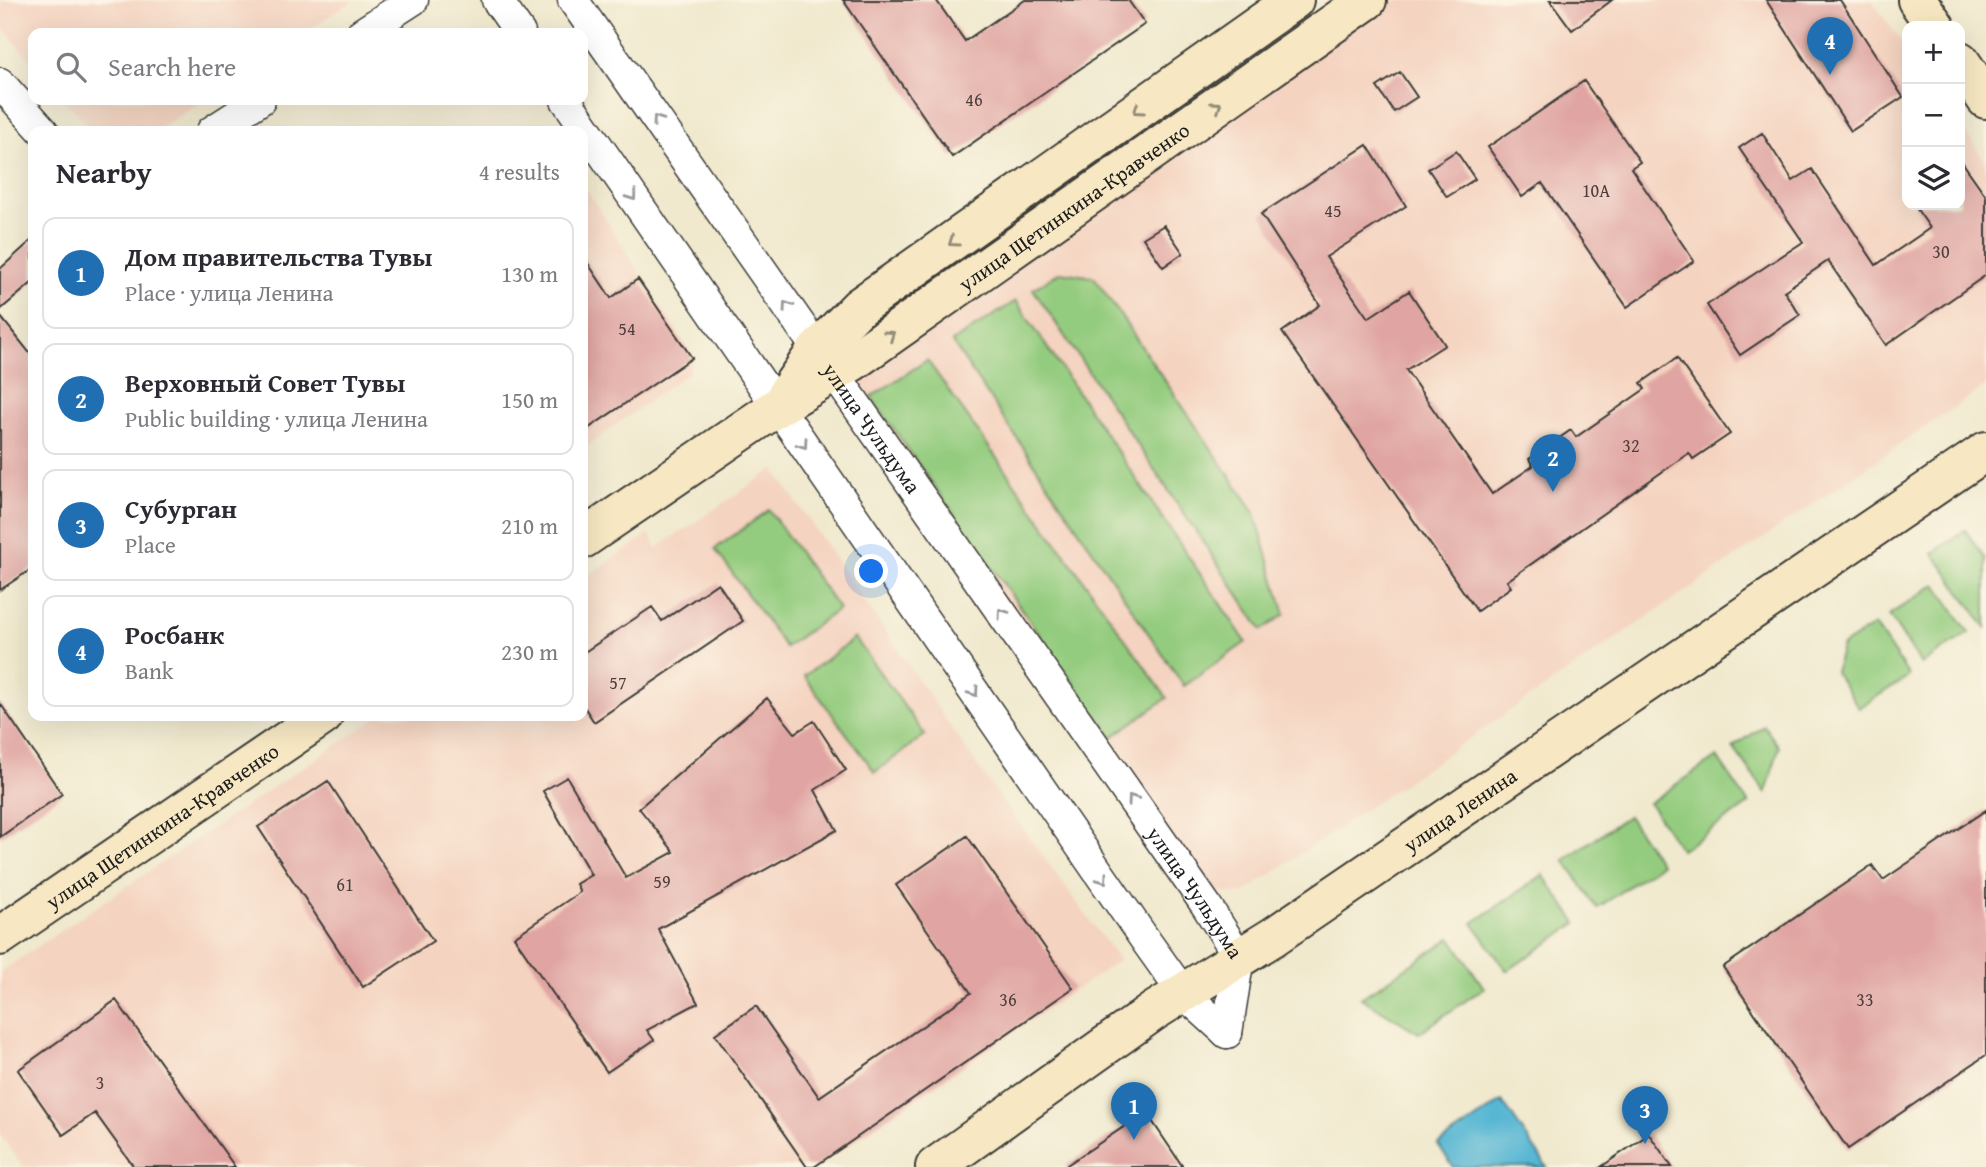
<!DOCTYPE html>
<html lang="en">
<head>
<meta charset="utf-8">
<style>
  :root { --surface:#fff; --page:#f2f2f3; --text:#2b2b33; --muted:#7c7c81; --line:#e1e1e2; --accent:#1f6fb2 }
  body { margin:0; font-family:"Gentium Book Plus",serif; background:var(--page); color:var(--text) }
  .controls { position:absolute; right:21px; top:21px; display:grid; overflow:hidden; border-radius:14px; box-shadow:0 7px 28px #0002 }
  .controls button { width:63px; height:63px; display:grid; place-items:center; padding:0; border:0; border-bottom:2px solid var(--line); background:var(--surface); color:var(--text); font:35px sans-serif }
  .you { position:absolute; left:872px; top:572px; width:24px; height:24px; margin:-18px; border:5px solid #fff; border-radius:50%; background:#1a73e8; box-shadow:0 0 0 10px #1a73e833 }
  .badge { display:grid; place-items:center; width:46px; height:46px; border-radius:50%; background:var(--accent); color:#fff; font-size:23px; font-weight:700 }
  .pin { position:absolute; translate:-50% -58px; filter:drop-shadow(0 2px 4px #0008) }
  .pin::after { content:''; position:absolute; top:37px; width:24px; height:21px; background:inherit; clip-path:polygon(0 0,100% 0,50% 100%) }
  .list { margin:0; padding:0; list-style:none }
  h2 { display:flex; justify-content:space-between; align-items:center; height:91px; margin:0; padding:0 28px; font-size:30px }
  h2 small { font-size:23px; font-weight:400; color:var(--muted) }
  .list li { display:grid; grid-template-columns:46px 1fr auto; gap:21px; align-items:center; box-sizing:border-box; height:112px; margin:0 14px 14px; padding:0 14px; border:2px solid var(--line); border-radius:14px }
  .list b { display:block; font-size:26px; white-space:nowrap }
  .list p { margin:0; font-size:23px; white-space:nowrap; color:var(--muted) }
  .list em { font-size:23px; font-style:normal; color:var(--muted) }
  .icon { flex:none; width:38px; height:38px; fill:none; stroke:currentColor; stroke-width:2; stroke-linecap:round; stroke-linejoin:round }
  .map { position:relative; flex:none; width:1986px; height:1167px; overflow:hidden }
  .search { position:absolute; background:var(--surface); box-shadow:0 7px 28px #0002; left:28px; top:28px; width:560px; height:77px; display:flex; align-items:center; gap:18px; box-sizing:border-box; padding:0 24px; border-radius:14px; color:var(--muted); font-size:26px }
  .panel { position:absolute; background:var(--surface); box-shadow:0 7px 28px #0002; left:28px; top:126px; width:560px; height:595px; border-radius:14px }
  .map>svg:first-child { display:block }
  .built { fill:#f4d3c0 }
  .green { fill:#94cc7f; stroke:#58744e; stroke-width:2 }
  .water { fill:#55b6d3; stroke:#386978; stroke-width:2 }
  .building { fill:#e0a5a2 }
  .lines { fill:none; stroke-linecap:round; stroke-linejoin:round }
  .street-casing { stroke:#3c3b37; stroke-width:33 }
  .secondary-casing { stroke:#3c3b37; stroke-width:42 }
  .street { stroke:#fff; stroke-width:30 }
  .secondary { stroke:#f7e8c3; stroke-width:38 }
  .oneway { stroke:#948c78 }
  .oneway2 { stroke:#999 }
  .labels { text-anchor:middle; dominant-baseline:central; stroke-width:7; stroke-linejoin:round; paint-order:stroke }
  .number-label { font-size:18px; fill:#4d3e3e }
  .street-label { font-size:21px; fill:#1c1c1c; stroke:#fcf5e5 }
</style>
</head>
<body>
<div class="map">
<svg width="1986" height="1167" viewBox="0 0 1986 1167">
  <rect width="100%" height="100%" fill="#fcf5e5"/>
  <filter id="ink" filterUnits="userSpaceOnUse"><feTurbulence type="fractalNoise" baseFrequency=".0143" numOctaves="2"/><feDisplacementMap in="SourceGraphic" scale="14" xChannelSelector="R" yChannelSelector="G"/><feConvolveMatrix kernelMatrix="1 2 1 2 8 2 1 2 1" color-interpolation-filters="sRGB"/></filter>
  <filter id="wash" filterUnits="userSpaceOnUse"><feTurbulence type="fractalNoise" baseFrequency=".00686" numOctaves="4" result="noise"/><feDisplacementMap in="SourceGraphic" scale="28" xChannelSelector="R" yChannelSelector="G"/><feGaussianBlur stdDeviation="1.57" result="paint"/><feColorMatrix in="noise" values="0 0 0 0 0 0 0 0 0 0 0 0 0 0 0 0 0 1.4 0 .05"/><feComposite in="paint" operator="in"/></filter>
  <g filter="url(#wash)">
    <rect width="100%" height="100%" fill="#f0e9ce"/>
    <path class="built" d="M 0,0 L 354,0 L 304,33 L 33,33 L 33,63 L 0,25 Z
      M 1367,0 L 1872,0 L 1907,50 L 1907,205 L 1960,205 L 1960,125 L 1986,162 L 1986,386 L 1242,894 L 1209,891 L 833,384 Z
      M 65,100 L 204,100 L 156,131 L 93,131 Z
      M 583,184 L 692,355 L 689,372 L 583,449 Z
      M 774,469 L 987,780 L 1119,960 L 817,1167 L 23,1167 L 0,1135 L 0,972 L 379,716 L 583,716 L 583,579 L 649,534 L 657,548 Z"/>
    <path class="green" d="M 1060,272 L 1094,277 L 1254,511 L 1285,614 L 1262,630 L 1033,289 Z
      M 1016,301 L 1246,642 L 1184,686 L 952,342 Z
      M 927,360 L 1167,698 L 1112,737 L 871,397 Z
      M 769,510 L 839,609 L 785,647 L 715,549 Z
      M 1965,530 L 1986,559 L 1986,628 L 1933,553 Z
      M 1936,584 L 1969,633 L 1921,664 L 1889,615 Z
      M 1875,625 L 1909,676 L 1859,708 L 1835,672 L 1842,646 Z
      M 855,638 L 925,735 L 875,772 L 804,676 Z
      M 1764,726 L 1779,747 L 1766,793 L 1733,747 Z
      M 1717,757 L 1749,804 L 1681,850 L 1649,803 Z
      M 1628,816 L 1661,864 L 1597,908 L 1564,860 Z
      M 1543,875 L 1577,923 L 1507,971 L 1473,923 Z
      M 1451,938 L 1484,988 L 1419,1033 L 1361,998 Z"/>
    <path class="water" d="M 1502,1101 L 1547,1167 L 1453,1167 L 1438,1145 Z"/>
    <g id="blocks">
      <path class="building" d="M 843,0 L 936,0 L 965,41 L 1025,0 L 1128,0 L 1145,24 L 952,157 Z
        M 1550,0 L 1612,0 L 1572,30 Z
        M 1766,0 L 1840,0 L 1903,97 L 1851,131 Z
        M 1400,72 L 1417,97 L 1394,112 L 1377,87 Z
        M 1584,81 L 1640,162 L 1631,168 L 1694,261 L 1627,307 L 1542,183 L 1522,197 L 1488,147 Z
        M 1762,133 L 1793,181 L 1812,169 L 1876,265 L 1930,228 L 1914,205 L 1960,205 L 1960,159 L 1986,196 L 1986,275 L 1886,345 L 1828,261 L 1784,291 L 1800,315 L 1740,355 L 1707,305 L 1803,242 L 1739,148 Z
        M 1367,145 L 1406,206 L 1326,257 L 1368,318 L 1409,291 L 1445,345 L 1406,370 L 1492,494 L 1533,466 L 1529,459 L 1571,430 L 1576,437 L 1645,389 L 1641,383 L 1677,358 L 1730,434 L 1693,459 L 1689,453 L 1507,581 L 1511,587 L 1477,611 L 1282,332 L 1320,305 L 1261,214 Z
        M 1456,151 L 1475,179 L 1447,197 L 1428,169 Z
        M 1164,225 L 1183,253 L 1163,267 L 1143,238 Z
        M 33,239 L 33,282 L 0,310 L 0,269 Z
        M 583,256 L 611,298 L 638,279 L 692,358 L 583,432 Z
        M 0,316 L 33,357 L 33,568 L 0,590 Z
        M 718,583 L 743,621 L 594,722 L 583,705 L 583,653 L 652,607 L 662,621 Z
        M 767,698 L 795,733 L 814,721 L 846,770 L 815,790 L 837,830 L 658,929 L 698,1003 L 647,1030 L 654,1040 L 607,1072 L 514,937 L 580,892 L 576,884 L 591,875 L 543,791 L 567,777 L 626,878 L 674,852 L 639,808 Z
        M 0,703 L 62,794 L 0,837 Z
        M 328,781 L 433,941 L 363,987 L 258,827 Z
        M 1986,810 L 1986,1055 L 1848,1149 L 1723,967 L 1872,865 L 1883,880 Z
        M 967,836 L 1073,988 L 814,1167 L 807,1167 L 715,1034 L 756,1006 L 819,1097 L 971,993 L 896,885 Z
        M 116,1000 L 235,1167 L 134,1167 L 95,1113 L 63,1135 L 18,1070 Z
        M 1146,1112 L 1183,1167 L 1064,1167 Z
        M 1649,1134 L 1672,1167 L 1601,1167 Z"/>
    </g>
  </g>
  <g filter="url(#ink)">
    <use href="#blocks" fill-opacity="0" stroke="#3c3b37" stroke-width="2"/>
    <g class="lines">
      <defs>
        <g id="street">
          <path d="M 497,0 L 520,33"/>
          <path id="s1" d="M 573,0 L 1206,905 L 1239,957 L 1227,1033"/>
          <path d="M 362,33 L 413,0"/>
          <path d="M 0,83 L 43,131"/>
          <path d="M 566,100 L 1148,944 L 1183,993 L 1227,1033"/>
          <path d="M 212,131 L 260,100"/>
        </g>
        <g id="secondary">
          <path d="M 1917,0 L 1935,26"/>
          <path d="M 1960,61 L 1986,99"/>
          <path d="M 787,393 L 817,350 L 859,307 L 1294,0"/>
          <path id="s2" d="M 583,539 L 777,407 L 852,362 L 1367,0"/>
          <path id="s3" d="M 0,936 L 323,716"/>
          <path id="s4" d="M 935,1167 L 1154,1011 L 1273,937 L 1986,451"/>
        </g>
      </defs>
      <use href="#street" class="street-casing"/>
      <use href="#secondary" class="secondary-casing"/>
      <use href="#street" class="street"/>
      <use href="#secondary" class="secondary"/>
    </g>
    <defs><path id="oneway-chevron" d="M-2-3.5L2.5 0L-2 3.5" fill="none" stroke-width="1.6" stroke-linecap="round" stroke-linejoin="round" transform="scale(1.75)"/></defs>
    <g class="oneway">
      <use href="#oneway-chevron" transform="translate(1217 106) rotate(-35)"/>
      <use href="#oneway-chevron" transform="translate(1138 110) rotate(145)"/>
      <use href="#oneway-chevron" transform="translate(953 242) rotate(145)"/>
      <use href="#oneway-chevron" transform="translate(890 335) rotate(-35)"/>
    </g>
    <g class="oneway2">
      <use href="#oneway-chevron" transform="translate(657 120) rotate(-125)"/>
      <use href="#oneway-chevron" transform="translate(632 196) rotate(55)"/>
      <use href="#oneway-chevron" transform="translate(787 306) rotate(-125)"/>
      <use href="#oneway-chevron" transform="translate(803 444) rotate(55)"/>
      <use href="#oneway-chevron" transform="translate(1002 613) rotate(-125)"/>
      <use href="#oneway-chevron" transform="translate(974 692) rotate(55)"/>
      <use href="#oneway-chevron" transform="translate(1132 799) rotate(-125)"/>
      <use href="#oneway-chevron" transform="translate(1103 879) rotate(55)"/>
    </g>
  </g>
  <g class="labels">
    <g class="number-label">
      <text x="974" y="99">46</text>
      <text x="1596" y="190">10А</text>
      <text x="1333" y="210">45</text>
      <text x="1941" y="251">30</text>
      <text x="627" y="328">54</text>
      <text x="1631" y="445">32</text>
      <text x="618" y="682">57</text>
      <text x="662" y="881">59</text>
      <text x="345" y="884">61</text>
      <text x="1008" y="999">36</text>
      <text x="1865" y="999">33</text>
      <text x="100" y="1082">3</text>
    </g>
    <g class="street-label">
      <text stroke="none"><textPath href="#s2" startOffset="593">улица Щетинкина-Кравченко</textPath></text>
      <text stroke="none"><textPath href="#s1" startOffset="522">улица Чульдума</textPath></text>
      <text stroke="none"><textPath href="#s4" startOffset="635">улица Ленина</textPath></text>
      <text stroke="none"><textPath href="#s3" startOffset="196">улица Щетинкина-Кравченко</textPath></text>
      <text stroke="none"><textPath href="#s1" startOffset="1088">улица Чульдума</textPath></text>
    </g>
  </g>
</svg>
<div class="controls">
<button>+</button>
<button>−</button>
<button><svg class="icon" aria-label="layers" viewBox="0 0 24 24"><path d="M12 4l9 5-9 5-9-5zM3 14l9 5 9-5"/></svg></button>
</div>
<div class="you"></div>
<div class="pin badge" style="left:1134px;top:1140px">1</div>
<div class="pin badge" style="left:1553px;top:492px">2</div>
<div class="pin badge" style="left:1645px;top:1144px">3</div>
<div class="pin badge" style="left:1830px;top:75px">4</div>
<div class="search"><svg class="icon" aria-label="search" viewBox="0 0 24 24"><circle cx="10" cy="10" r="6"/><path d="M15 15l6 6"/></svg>Search here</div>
<section class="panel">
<h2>Nearby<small>4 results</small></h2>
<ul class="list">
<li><span class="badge">1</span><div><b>Дом правительства Тувы</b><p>Place · улица Ленина</p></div><em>130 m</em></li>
<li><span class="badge">2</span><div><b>Верховный Совет Тувы</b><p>Public building · улица Ленина</p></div><em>150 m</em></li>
<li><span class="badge">3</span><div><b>Субурган</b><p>Place</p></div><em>210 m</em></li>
<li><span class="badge">4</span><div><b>Росбанк</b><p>Bank</p></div><em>230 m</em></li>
</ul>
</section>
</div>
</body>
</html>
